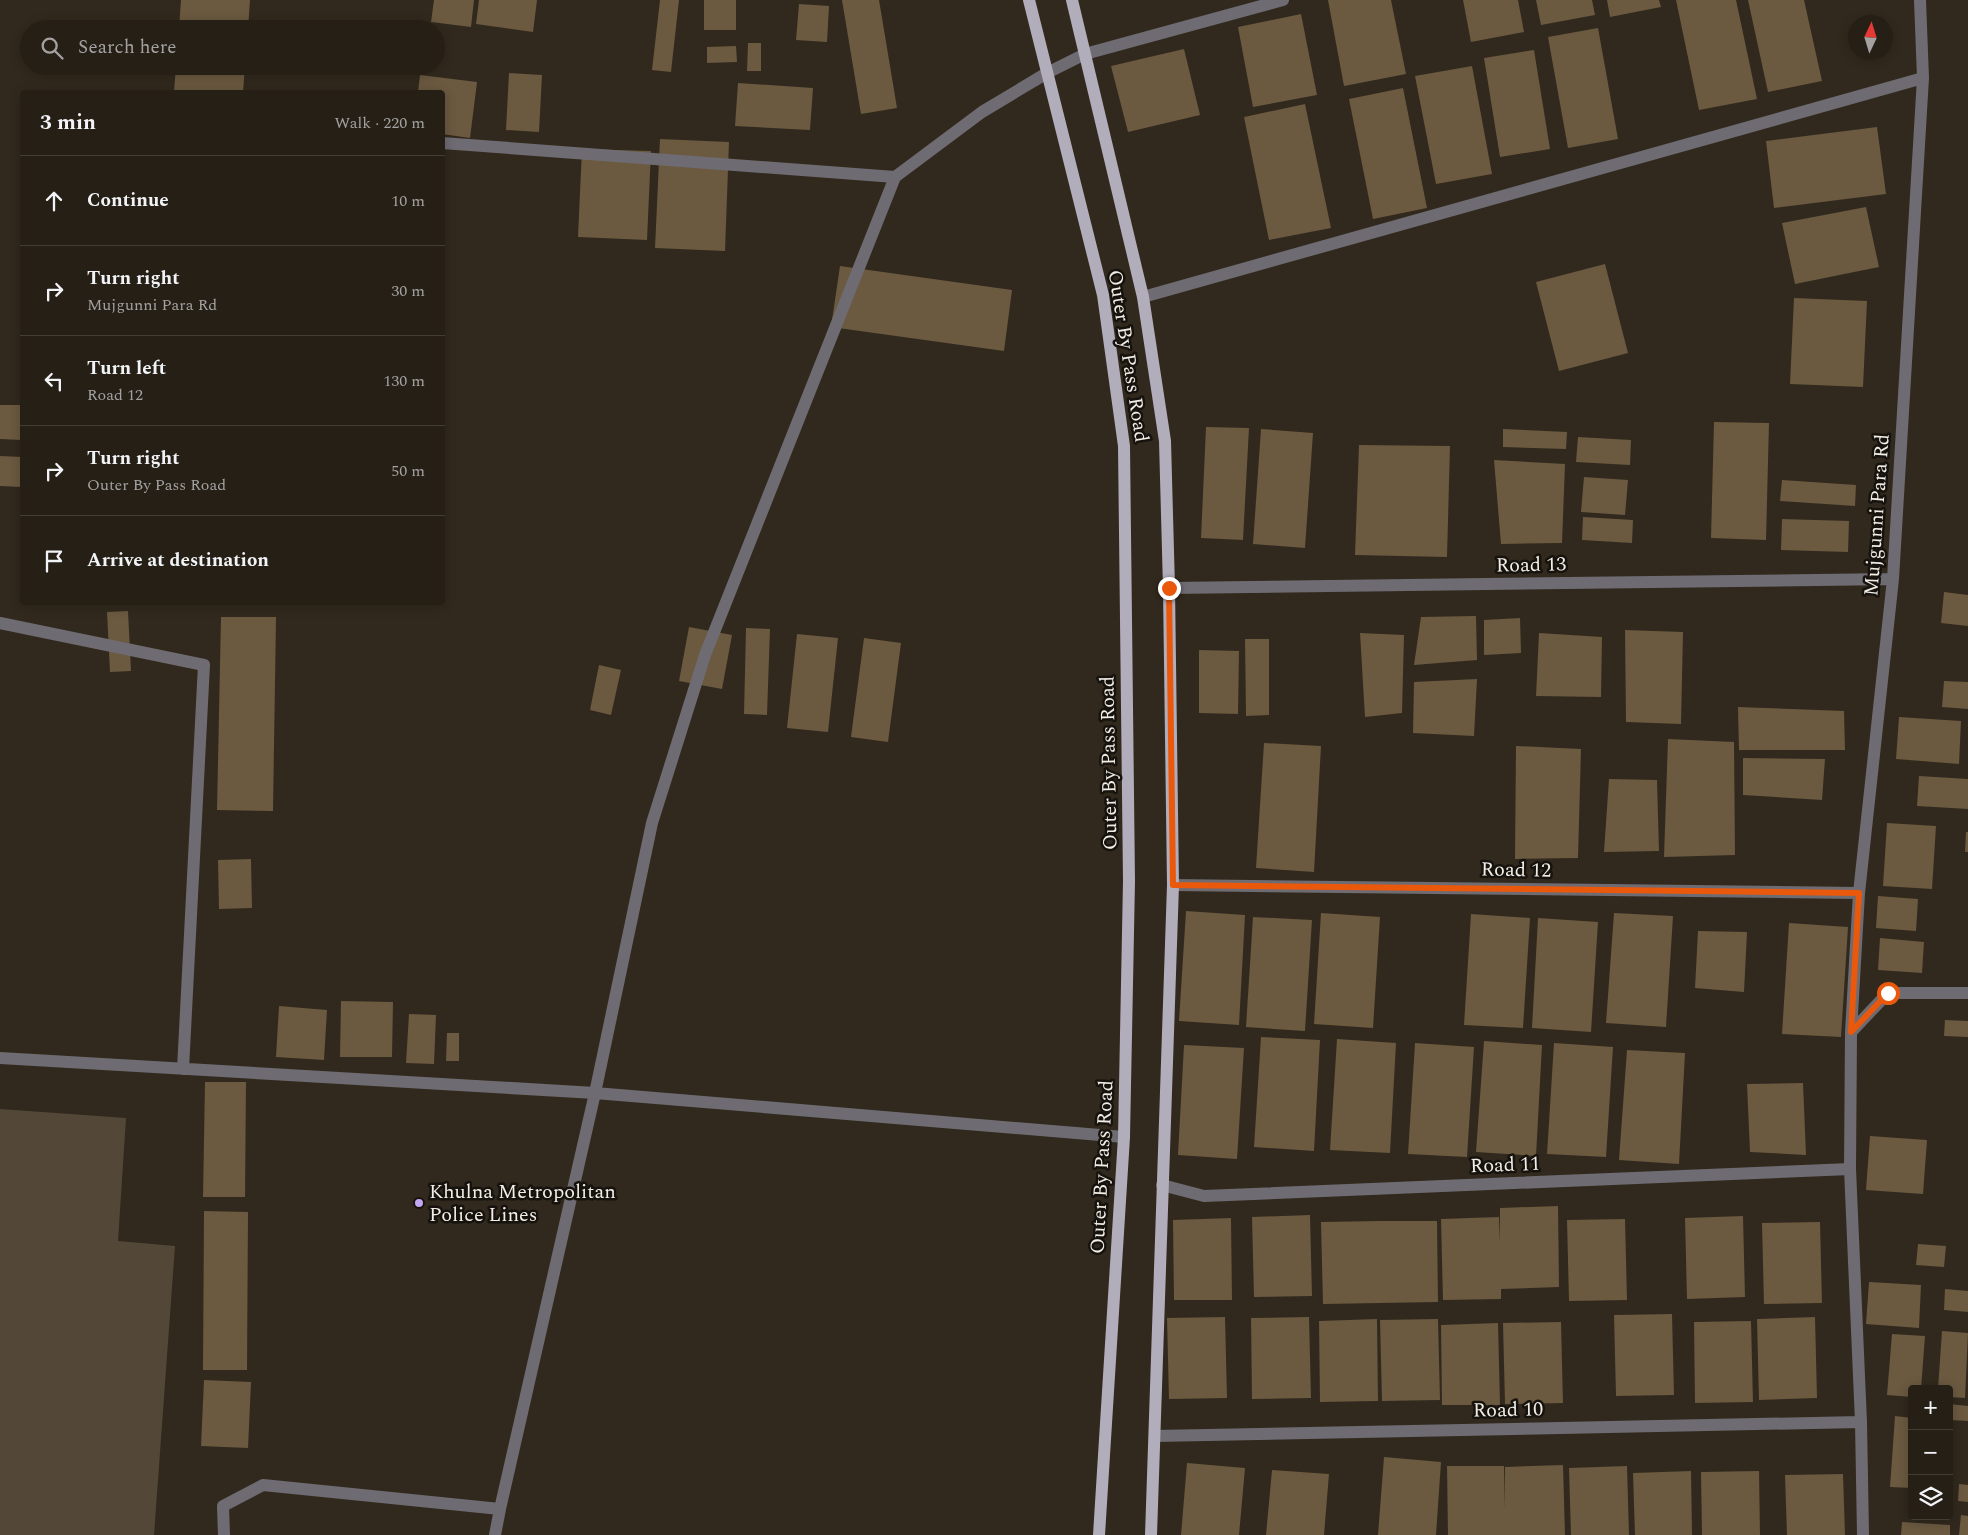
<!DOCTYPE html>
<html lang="en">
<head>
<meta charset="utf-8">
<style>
  :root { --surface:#251f16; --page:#2d271f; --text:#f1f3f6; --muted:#a3a2a1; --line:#423d35 }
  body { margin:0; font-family:Spectral,serif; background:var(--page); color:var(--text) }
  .controls { position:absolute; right:15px; bottom:15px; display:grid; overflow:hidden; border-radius:5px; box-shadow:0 2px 12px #0003 }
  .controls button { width:45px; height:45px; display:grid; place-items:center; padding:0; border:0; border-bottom:1px solid var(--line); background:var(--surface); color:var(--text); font:25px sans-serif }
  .compass { position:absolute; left:1848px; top:15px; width:45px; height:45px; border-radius:50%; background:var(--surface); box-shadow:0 2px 12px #0003; rotate:4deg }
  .stop { position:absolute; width:15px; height:15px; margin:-11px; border:4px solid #ea580c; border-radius:50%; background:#fff }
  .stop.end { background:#ea580c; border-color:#fff; box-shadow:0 1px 5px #0008 }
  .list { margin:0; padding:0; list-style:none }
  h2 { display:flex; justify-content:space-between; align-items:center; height:65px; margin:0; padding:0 20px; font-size:21px }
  h2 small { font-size:16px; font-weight:400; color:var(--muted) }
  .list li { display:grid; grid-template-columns:32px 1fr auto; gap:15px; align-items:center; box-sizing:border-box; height:90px; padding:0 20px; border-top:1px solid var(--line) }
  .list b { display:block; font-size:19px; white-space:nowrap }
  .list p { margin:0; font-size:16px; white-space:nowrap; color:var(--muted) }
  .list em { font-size:16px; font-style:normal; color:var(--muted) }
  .icon { flex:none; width:28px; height:28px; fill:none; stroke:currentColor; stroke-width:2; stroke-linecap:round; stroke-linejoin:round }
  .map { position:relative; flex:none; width:1968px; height:1535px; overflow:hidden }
  .search { position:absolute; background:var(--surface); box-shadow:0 2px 12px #0003; left:20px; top:20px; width:425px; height:55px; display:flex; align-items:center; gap:12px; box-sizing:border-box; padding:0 18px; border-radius:28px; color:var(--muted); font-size:19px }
  .panel { position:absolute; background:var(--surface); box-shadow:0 2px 12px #0003; left:20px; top:90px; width:425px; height:515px; border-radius:5px }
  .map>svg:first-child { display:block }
  .green { fill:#534838 }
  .building { fill:#6b5940 }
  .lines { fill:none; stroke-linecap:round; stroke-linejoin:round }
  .street { stroke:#6e6c72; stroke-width:12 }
  .primary { stroke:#b1adbb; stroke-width:12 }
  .route { stroke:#ea580c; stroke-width:6 }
  .poi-dot { fill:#c2a7f2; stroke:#16120d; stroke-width:2 }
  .labels { text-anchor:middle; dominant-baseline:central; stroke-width:5; stroke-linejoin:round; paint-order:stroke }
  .street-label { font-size:20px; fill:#f2ede5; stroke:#16120d }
  .poi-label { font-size:20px; fill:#f2ede5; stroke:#16120d; text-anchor:start }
</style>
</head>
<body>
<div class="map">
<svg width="1968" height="1535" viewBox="0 0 1968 1535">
  <rect width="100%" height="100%" fill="#31291d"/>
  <path class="green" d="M 0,1109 L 126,1118 L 118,1241 L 175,1246 L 154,1535 L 0,1535 Z"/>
  <path class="building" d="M 181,0 L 250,0 L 248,29 L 179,29 Z
    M 434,0 L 474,0 L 471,27 L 431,22 Z
    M 479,0 L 537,0 L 533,32 L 476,24 Z
    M 660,0 L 679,0 L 671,72 L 652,70 Z
    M 704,0 L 736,0 L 736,30 L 704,30 Z
    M 842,0 L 879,0 L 897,108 L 861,114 Z
    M 1328,0 L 1391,0 L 1406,74 L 1344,86 Z
    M 1463,0 L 1518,0 L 1524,32 L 1471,42 Z
    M 1536,0 L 1592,0 L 1595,15 L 1541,25 Z
    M 1607,0 L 1659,0 L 1661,7 L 1610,17 Z
    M 1676,0 L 1736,0 L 1757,99 L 1699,110 Z
    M 1748,0 L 1804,0 L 1822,81 L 1768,92 Z
    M 799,4 L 829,6 L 827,42 L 796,40 Z
    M 1301,14 L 1317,95 L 1253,107 L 1238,27 Z
    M 1598,28 L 1618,139 L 1568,148 L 1548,37 Z
    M 748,43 L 761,43 L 761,71 L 747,71 Z
    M 736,46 L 737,62 L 707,63 L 707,47 Z
    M 1184,49 L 1200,115 L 1128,132 L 1111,66 Z
    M 1534,50 L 1550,149 L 1500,157 L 1484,58 Z
    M 176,66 L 245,66 L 243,92 L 174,92 Z
    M 1472,66 L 1492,174 L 1436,184 L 1415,76 Z
    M 509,73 L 542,75 L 539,132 L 506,130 Z
    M 420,75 L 477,82 L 470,138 L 442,134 L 442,92 L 418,92 Z
    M 738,83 L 813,88 L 810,130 L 735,126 Z
    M 1403,88 L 1427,208 L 1373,219 L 1349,99 Z
    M 1305,104 L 1331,228 L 1269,240 L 1244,117 Z
    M 1877,127 L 1886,194 L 1774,208 L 1766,141 Z
    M 660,139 L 729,142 L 725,251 L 655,248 Z
    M 582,149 L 651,151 L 647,240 L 578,237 Z
    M 1866,207 L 1879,267 L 1795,284 L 1782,223 Z
    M 1605,264 L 1628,353 L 1559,371 L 1536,282 Z
    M 840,266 L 1012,290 L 1004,351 L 831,327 Z
    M 1794,298 L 1867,301 L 1863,387 L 1790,384 Z
    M 0,405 L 22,405 L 22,440 L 0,439 Z
    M 1714,422 L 1769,423 L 1766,540 L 1711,538 Z
    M 1206,427 L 1249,428 L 1243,540 L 1201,538 Z
    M 1261,429 L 1313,433 L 1305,548 L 1253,544 Z
    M 1503,429 L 1567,432 L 1566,449 L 1503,447 Z
    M 1578,437 L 1631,440 L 1630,465 L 1576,462 Z
    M 1359,445 L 1450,446 L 1447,557 L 1355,555 Z
    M 0,456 L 22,457 L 22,487 L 0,486 Z
    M 1494,460 L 1565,464 L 1562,543 L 1501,544 Z
    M 1584,477 L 1628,480 L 1625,515 L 1581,512 Z
    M 1782,480 L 1856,485 L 1855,506 L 1780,501 Z
    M 1583,517 L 1633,520 L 1632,543 L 1582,540 Z
    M 1782,519 L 1849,521 L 1848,552 L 1781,550 Z
    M 1944,592 L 1968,595 L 1968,626 L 1941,623 Z
    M 128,611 L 131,671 L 110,672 L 107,612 Z
    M 1476,616 L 1477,660 L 1414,665 L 1421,617 Z
    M 221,617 L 276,617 L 273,811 L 217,810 Z
    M 1520,618 L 1521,653 L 1484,655 L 1484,620 Z
    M 689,627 L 732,635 L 722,689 L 679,681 Z
    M 746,628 L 770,629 L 767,715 L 744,714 Z
    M 1625,630 L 1683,632 L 1681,724 L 1626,722 Z
    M 1360,633 L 1404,635 L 1402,713 L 1365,717 Z
    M 1539,633 L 1602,637 L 1601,697 L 1536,696 Z
    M 797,634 L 838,638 L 828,732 L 787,728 Z
    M 864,638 L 901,643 L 888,742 L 851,737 Z
    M 1245,639 L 1269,639 L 1269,715 L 1246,716 Z
    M 1199,650 L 1239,651 L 1238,714 L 1199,713 Z
    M 599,665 L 621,670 L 611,715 L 590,710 Z
    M 1477,679 L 1474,736 L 1413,733 L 1414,682 Z
    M 1944,681 L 1968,682 L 1968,709 L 1942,707 Z
    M 1738,707 L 1844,711 L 1845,750 L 1739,750 Z
    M 1899,717 L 1961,721 L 1959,764 L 1896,759 Z
    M 1668,739 L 1734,742 L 1735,855 L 1664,857 Z
    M 1264,743 L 1321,746 L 1314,872 L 1256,868 Z
    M 1516,746 L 1581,749 L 1578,858 L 1515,859 Z
    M 1743,758 L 1825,759 L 1822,800 L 1743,795 Z
    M 1919,776 L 1968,779 L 1968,809 L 1917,806 Z
    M 1609,779 L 1657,780 L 1659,851 L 1604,852 Z
    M 1887,823 L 1936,826 L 1932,889 L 1883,886 Z
    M 1966,832 L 1968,832 L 1968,852 L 1965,852 Z
    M 251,859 L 252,908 L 219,909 L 218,860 Z
    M 1878,896 L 1918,899 L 1916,931 L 1876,928 Z
    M 1186,911 L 1245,915 L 1239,1025 L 1179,1021 Z
    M 1321,913 L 1380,917 L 1373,1028 L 1314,1024 Z
    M 1614,913 L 1673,916 L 1666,1027 L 1606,1023 Z
    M 1471,914 L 1530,918 L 1523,1028 L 1464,1025 Z
    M 1253,917 L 1312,920 L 1305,1031 L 1246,1027 Z
    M 1538,918 L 1598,922 L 1591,1032 L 1532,1028 Z
    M 1789,923 L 1848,927 L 1841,1037 L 1782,1034 Z
    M 1698,931 L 1747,932 L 1744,992 L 1695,988 Z
    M 1880,938 L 1924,942 L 1922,973 L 1878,970 Z
    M 341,1001 L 393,1002 L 392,1057 L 340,1057 Z
    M 279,1006 L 327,1010 L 324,1060 L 276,1057 Z
    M 409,1014 L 436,1015 L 434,1064 L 406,1063 Z
    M 1945,1020 L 1968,1021 L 1968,1037 L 1944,1036 Z
    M 447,1033 L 459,1033 L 459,1061 L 446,1061 Z
    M 1261,1037 L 1320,1040 L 1314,1151 L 1254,1147 Z
    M 1337,1039 L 1396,1043 L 1390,1153 L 1330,1150 Z
    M 1484,1041 L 1542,1045 L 1536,1156 L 1476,1152 Z
    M 1415,1043 L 1474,1047 L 1467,1157 L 1408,1154 Z
    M 1554,1043 L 1613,1047 L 1606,1157 L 1547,1154 Z
    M 1184,1045 L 1244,1048 L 1237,1159 L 1178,1155 Z
    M 1627,1050 L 1685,1053 L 1679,1164 L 1619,1160 Z
    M 205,1082 L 246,1082 L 245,1197 L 203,1197 Z
    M 1803,1083 L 1806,1155 L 1750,1152 L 1747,1084 Z
    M 1870,1136 L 1927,1140 L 1923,1194 L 1866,1190 Z
    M 1558,1206 L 1559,1287 L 1501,1289 L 1501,1299 L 1443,1300 L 1441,1219 L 1499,1217 L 1500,1243 L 1500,1208 Z
    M 204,1211 L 248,1212 L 247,1370 L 203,1370 Z
    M 1310,1215 L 1312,1296 L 1254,1297 L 1252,1217 Z
    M 1743,1216 L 1745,1297 L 1687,1299 L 1685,1218 Z
    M 1231,1218 L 1232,1300 L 1174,1300 L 1173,1220 Z
    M 1625,1219 L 1627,1300 L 1569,1301 L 1567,1220 Z
    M 1379,1221 L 1437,1221 L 1438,1302 L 1323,1304 L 1321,1222 Z
    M 1820,1222 L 1822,1303 L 1764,1304 L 1762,1223 Z
    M 1918,1244 L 1946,1246 L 1944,1267 L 1916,1265 Z
    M 1869,1282 L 1921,1285 L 1919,1328 L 1866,1324 Z
    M 1945,1289 L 1968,1291 L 1968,1312 L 1944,1310 Z
    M 1672,1314 L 1674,1395 L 1616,1396 L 1614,1315 Z
    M 1225,1317 L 1227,1398 L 1169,1399 L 1167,1318 Z
    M 1309,1317 L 1311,1398 L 1252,1399 L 1251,1318 Z
    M 1815,1317 L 1817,1398 L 1759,1400 L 1757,1319 Z
    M 1377,1319 L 1378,1401 L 1320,1402 L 1319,1321 Z
    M 1438,1319 L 1440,1400 L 1382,1401 L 1380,1320 Z
    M 1751,1321 L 1753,1402 L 1695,1403 L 1694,1322 Z
    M 1561,1322 L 1563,1403 L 1505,1404 L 1503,1323 Z
    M 1498,1323 L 1500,1405 L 1442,1405 L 1441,1325 Z
    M 1942,1331 L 1968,1333 L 1965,1398 L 1949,1397 L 1949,1389 L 1938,1389 Z
    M 1892,1334 L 1925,1336 L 1921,1389 L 1912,1389 L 1912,1397 L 1887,1395 Z
    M 204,1380 L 251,1382 L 248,1448 L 201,1446 Z
    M 1949,1404 L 1968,1406 L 1968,1421 L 1949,1420 Z
    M 1895,1416 L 1912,1418 L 1912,1488 L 1890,1487 Z
    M 1384,1457 L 1441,1462 L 1436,1535 L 1378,1535 Z
    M 1187,1463 L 1245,1468 L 1239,1535 L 1181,1535 Z
    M 1563,1465 L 1565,1535 L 1448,1535 L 1447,1466 L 1504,1466 L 1505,1509 L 1505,1467 Z
    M 1627,1466 L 1629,1535 L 1571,1535 L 1569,1468 Z
    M 1272,1470 L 1329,1474 L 1324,1535 L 1266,1535 Z
    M 1691,1471 L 1692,1535 L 1635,1535 L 1633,1473 Z
    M 1759,1471 L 1760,1535 L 1702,1535 L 1701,1472 Z
    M 1843,1474 L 1845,1535 L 1787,1535 L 1785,1475 Z
    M 1959,1484 L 1968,1485 L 1968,1502 L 1958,1501 Z
    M 1961,1515 L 1968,1516 L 1968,1535 L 1959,1535 Z
    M 1902,1522 L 1950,1525 L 1950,1535 L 1901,1535 Z"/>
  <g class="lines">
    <path class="street" d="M 442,143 L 895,177 L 982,112 L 1047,73 L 1085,54 L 1283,0
      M 1143,297 L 1923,78
      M 1169,588 L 1893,579
      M 0,623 L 204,665 L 183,1069
      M 1173,885 L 1859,893
      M 1851,1032 L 1888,993 L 1968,993
      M 0,1058 L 595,1093 L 1124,1137
      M 1162,1185 L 1204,1196 L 1850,1169
      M 1155,1436 L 1861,1422
      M 224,1535 L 223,1506 L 263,1485 L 500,1509 L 595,1093 L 652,823 L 705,655 L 895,177
      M 495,1535 L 500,1509
      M 1863,1535 L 1861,1422 L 1850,1169 L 1851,1032 L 1859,893 L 1893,579 L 1923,78 L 1920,0"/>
    <path class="primary" d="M 1029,0 L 1103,295 L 1124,446 L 1129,881 L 1124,1137 L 1099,1535
      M 1072,0 L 1143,297 L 1165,441 L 1169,588 L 1173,885 L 1151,1535"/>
  </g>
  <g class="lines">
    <path class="route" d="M 1169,588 L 1173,885 L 1859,893 L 1851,1032 L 1888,993"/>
  </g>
  <circle class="poi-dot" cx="419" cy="1203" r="5"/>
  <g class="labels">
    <g class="street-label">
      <text transform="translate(1128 356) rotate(81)">Outer By Pass Road</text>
      <text transform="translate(1877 515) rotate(-86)">Mujgunni Para Rd</text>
      <text transform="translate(1531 565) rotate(-1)">Road 13</text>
      <text transform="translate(1109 763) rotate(-91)">Outer By Pass Road</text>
      <text transform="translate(1516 870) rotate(1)">Road 12</text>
      <text transform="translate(1505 1165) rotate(-2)">Road 11</text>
      <text transform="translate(1102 1167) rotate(-87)">Outer By Pass Road</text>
      <text transform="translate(1508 1410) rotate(-1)">Road 10</text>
    </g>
    <g class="poi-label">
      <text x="429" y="1192">Khulna Metropolitan<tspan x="429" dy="23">Police Lines</tspan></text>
    </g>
  </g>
</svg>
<div class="controls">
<button>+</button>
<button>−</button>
<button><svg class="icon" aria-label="layers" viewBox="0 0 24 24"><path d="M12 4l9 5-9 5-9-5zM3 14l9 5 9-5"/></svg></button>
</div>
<svg class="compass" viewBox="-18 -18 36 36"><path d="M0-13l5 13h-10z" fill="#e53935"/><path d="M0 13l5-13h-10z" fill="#a3a2a1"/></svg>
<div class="stop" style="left:1888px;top:993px"></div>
<div class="stop end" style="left:1169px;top:588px"></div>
<div class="search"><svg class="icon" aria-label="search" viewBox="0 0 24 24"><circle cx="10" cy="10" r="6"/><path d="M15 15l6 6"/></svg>Search here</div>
<section class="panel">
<h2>3 min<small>Walk · 220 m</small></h2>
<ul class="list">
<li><svg class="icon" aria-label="ahead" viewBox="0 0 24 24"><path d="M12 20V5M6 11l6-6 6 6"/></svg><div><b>Continue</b></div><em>10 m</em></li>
<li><svg class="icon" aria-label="right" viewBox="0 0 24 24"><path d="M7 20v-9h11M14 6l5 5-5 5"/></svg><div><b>Turn right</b><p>Mujgunni Para Rd</p></div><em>30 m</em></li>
<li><svg class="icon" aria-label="left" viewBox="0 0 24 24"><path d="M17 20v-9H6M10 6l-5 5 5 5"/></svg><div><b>Turn left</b><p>Road 12</p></div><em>130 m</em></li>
<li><svg class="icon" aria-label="right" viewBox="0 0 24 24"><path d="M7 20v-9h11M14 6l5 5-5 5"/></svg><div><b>Turn right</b><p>Outer By Pass Road</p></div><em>50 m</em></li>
<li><svg class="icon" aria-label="arrive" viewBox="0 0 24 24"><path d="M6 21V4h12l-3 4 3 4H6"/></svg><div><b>Arrive at destination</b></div></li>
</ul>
</section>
</div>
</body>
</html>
